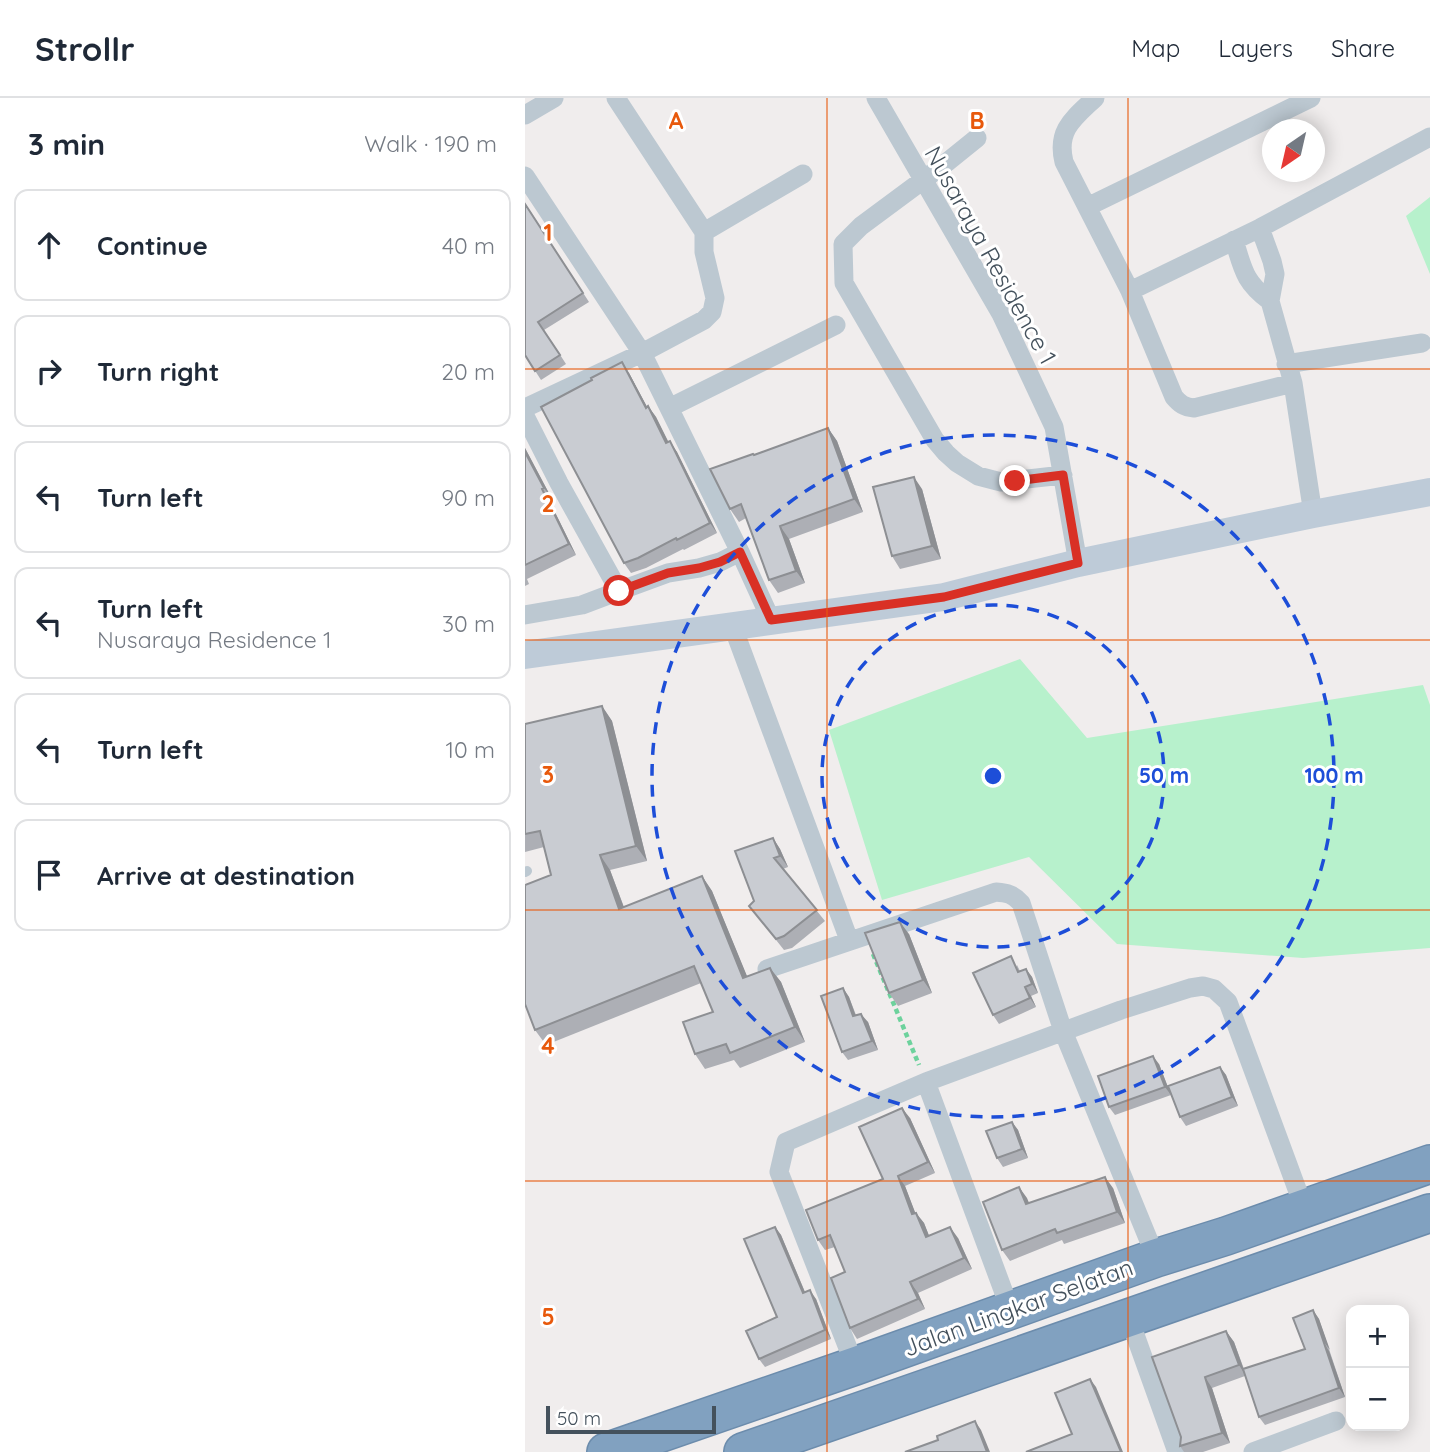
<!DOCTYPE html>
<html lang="en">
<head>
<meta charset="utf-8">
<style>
  :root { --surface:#fff; --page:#f6f6f7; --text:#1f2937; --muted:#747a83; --line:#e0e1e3 }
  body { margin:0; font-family:Quicksand,sans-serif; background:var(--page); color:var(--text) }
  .controls { position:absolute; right:21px; bottom:21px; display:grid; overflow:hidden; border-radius:14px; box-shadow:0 4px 18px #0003 }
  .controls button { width:63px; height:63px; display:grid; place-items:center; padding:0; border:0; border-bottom:2px solid var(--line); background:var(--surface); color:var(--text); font:35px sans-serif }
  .compass { position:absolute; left:737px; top:21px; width:63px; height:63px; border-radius:50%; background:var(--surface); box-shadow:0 4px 18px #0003; rotate:214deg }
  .scale { position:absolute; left:21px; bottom:18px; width:170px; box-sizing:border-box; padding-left:7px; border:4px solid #44515c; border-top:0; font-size:19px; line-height:24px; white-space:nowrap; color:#44515c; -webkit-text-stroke:5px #fff; paint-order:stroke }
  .stop { position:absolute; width:21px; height:21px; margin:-16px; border:5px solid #d93025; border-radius:50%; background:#fff }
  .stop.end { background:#d93025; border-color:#fff; box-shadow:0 2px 7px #0008 }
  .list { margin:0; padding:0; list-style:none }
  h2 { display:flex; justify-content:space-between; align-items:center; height:91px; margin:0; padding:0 28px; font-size:30px }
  h2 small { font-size:23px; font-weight:400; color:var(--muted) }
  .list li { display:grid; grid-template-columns:46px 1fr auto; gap:21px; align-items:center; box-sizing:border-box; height:112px; margin:0 14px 14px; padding:0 14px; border:2px solid var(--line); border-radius:14px }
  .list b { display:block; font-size:26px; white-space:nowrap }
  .list p { margin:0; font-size:23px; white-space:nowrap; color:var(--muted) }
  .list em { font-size:23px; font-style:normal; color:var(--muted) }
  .icon { flex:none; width:38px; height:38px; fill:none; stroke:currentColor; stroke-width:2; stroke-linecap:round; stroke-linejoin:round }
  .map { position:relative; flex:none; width:905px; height:1354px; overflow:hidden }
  header { display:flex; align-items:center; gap:42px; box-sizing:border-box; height:98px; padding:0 35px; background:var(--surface); border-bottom:2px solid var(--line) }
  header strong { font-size:33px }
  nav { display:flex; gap:38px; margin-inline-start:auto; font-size:24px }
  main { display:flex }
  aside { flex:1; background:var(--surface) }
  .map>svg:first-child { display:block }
  .green { fill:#b7f1cc }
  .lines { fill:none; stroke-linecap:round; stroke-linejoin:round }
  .highway-casing { stroke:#6c8cac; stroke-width:40 }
  .path { stroke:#6dd29d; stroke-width:4.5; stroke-dasharray:5 3.5; stroke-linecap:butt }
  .lane { stroke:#bcc8d1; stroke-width:10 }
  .street { stroke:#bcc8d1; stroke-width:19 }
  .secondary { stroke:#becbd8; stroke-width:28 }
  .highway { stroke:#81a1c0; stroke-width:37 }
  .wall { fill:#adafb5 }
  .shaded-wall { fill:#8d8f93 }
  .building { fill:#c9ccd2; stroke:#8d8f93; stroke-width:2 }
  .route { stroke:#d93025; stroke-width:9 }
  .grid { fill:none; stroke:#e8590c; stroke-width:2; stroke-opacity:0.55 }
  .ring { fill:none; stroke:#1d4ed8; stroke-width:3.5; stroke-dasharray:12 9 }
  .labels { text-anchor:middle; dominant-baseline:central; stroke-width:6; stroke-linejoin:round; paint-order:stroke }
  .street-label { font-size:24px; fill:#44515c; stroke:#fff }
  .grid-label { font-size:23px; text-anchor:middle; font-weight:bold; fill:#e8590c; stroke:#fff; stroke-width:6; stroke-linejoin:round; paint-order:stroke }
  .centre { fill:#1d4ed8; stroke:#fff; stroke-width:3.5 }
  .ring-label { font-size:21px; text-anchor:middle; font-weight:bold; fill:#1d4ed8; stroke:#fff; stroke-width:6; stroke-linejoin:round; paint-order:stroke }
</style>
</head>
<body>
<header>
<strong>Strollr</strong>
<nav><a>Map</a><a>Layers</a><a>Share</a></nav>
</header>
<main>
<aside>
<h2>3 min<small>Walk · 190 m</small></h2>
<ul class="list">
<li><svg class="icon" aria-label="ahead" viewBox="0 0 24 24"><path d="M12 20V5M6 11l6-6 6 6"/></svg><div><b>Continue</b></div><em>40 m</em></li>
<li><svg class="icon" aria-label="right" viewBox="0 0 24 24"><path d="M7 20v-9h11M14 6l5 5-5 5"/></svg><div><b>Turn right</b></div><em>20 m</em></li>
<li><svg class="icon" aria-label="left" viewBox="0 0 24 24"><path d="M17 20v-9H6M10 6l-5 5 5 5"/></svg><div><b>Turn left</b></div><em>90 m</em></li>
<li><svg class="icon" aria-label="left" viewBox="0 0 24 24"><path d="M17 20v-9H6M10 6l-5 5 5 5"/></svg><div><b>Turn left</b><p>Nusaraya Residence 1</p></div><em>30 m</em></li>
<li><svg class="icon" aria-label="left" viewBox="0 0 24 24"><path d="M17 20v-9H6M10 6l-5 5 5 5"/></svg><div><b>Turn left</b></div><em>10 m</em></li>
<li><svg class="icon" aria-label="arrive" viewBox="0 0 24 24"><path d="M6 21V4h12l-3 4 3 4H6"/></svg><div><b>Arrive at destination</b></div></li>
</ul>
</aside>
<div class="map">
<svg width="905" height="1354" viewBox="0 0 905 1354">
  <rect width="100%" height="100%" fill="#f0eded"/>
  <path class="green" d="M 905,99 L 905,176 L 881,118 Z
    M 495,561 L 562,640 L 898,587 L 905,607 L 905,850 L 778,860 L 592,846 L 504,759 L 357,802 L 304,632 Z"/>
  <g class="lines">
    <defs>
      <path id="highway" d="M 81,1354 L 330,1268 L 631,1160 L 701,1138 L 905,1066
        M 218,1354 L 905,1115"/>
    </defs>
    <use href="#highway" class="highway-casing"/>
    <path class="path" d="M 348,856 L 394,967"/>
    <path class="lane" d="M 0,774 L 2,773"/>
    <path class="street" d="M 91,0 L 179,134
      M 351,0 L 476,216 L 529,329 L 553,465
      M 570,0 C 549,20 531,32 539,64 L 605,193 L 649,299 C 655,306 659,309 669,310 L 768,285
      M 0,17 L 29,0
      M 452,40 L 421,65 L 336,128 L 318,146 L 319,185 L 410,342 L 421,355 L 432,365 L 453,378 L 476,384 L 538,377
      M 0,78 L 117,255 L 215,454 L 246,522
      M 562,109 L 786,0
      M 735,130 L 747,163 L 750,176 L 745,203 L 768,285 L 788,416
      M 709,142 C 718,171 719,184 745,203
      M 605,193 L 735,130 L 905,39
      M 761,266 L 897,245
      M 0,310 L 117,255 L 179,222 L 187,214 L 190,200 L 179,154 L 179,134 L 278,76
      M 144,310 L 311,227
      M 0,318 L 34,385 L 94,493 L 57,507 L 0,517
      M 94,493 L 143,475 L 174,470 L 195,464 L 215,454
      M 208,529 L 324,842
      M 242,871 L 471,794 C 482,795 488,796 496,805 L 538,933 L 631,1160
      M 401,984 L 485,1211
      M 604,1220 L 652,1354
      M 330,1268 L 254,1074 L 261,1044 L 401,984 L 596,912 L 665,890 L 678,888 L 689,891 L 703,904 L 779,1110
      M 728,1354 L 811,1323"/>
    <path class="secondary" d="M 0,557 L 419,499 L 553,465 L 788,416 L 905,394"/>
    <use href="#highway" class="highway"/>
  </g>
  <path class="wall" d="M 0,105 L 64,204 L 19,232 L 41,266 L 16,282 L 0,257 Z
    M 104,275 L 122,309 L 123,308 L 131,319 L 143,344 L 152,354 L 192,435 L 159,452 L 158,451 L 121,470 L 106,475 L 99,465 Z
    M 303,330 L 312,343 L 338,414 L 264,441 L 280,485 L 253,495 L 244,482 L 221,420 L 214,424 L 205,411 L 229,357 Z
    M 0,350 L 27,401 L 24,402 L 51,457 L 2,481 L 4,486 L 0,488 Z
    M 397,391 L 416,461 L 375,471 L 367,458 Z
    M 77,608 L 87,623 L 122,763 L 85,772 L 99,809 L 177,778 L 187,793 L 222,879 L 245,870 L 256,884 L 280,944 L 215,970 L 209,962 L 180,971 L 170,956 L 188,914 L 176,885 L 21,947 L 10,932 L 26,777 L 19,749 L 0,754 L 0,626 Z
    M 248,740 L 255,751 L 263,769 L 258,771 L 300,823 L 267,850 L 259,852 L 224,808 L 229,803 Z
    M 384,836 L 407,895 L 373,908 L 364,895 Z
    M 492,867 L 495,873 L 501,871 L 507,879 L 513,895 L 506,898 L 511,909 L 474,926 L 468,917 Z
    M 318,890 L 324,899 L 331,917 L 343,924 L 353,952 L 323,962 L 317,954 Z
    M 634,966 L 646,997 L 590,1017 L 584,1009 Z
    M 695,969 L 701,977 L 713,1008 L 661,1028 L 655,1019 Z
    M 385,1020 L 410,1075 L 380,1088 L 390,1115 L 391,1115 L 399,1125 L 404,1138 L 433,1140 L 447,1171 L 393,1195 L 400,1211 L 332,1241 L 325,1230 L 320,1174 L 310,1149 L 300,1152 L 293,1142 L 358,1081 Z
    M 487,1024 L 493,1032 L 503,1060 L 478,1069 L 472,1060 Z
    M 494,1089 L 504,1105 L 588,1090 L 600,1125 L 539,1146 L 537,1142 L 485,1163 L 477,1152 Z
    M 250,1129 L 256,1137 L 280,1194 L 291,1201 L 306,1241 L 240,1269 L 234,1261 L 252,1219 Z
    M 788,1212 L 794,1221 L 820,1299 L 740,1327 L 734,1319 L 720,1278 L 687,1290 L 705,1345 L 678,1354 L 659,1354 L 655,1348 L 656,1339 L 627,1259 L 701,1233 L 709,1244 L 719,1271 L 780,1251 Z"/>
  <path class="shaded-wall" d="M 97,264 L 104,275 L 128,320 L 121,310 Z
    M 123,308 L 131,319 L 149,355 L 141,345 Z
    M 303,330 L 312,343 L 338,414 L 329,401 Z
    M 145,343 L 152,354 L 192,435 L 185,425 Z
    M 0,350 L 27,401 L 19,390 L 0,354 Z
    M 389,379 L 397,391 L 416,461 L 407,448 Z
    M 17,391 L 24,402 L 51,457 L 44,446 Z
    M 255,428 L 264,441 L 280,485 L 271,473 Z
    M 77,608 L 87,623 L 122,763 L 111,748 Z
    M 248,740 L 255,751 L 263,769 L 255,758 Z
    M 75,757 L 85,772 L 105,826 L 94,811 Z
    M 177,778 L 187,793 L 229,895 L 218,880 Z
    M 375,824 L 384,836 L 407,895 L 398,882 Z
    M 245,870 L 256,884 L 280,944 L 270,929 Z
    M 501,871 L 507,879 L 513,895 L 507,886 Z
    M 500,889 L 506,898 L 511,909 L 505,900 Z
    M 318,890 L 324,899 L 334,927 L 328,918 Z
    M 336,916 L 343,924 L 353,952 L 347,943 Z
    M 628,958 L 634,966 L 646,997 L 640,989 Z
    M 695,969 L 701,977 L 713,1008 L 707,999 Z
    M 377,1010 L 385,1020 L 410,1075 L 403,1064 Z
    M 487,1024 L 493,1032 L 503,1060 L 497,1051 Z
    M 373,1078 L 380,1088 L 395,1127 L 387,1116 Z
    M 580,1079 L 588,1090 L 600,1125 L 592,1114 Z
    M 494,1089 L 502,1100 L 509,1117 L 501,1106 Z
    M 391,1115 L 399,1125 L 409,1150 L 401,1139 Z
    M 250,1129 L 256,1137 L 284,1204 L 278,1195 Z
    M 425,1129 L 433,1140 L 447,1171 L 439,1160 Z
    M 385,1184 L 393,1195 L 400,1211 L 393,1201 Z
    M 285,1192 L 291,1201 L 306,1241 L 300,1232 Z
    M 788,1212 L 794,1221 L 805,1252 L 799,1244 Z
    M 701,1233 L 709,1244 L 721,1278 L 714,1267 Z
    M 798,1244 L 804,1253 L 820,1299 L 814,1290 Z
    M 680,1279 L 687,1290 L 705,1345 L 697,1335 Z
    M 565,1281 L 571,1289 L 598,1354 L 596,1354 Z
    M 450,1323 L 456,1332 L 465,1354 L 462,1354 Z"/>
  <path class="building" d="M 0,106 L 58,195 L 13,224 L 35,257 L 10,273 L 0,257 Z
    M 97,264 L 121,310 L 123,308 L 141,345 L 145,343 L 185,425 L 152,442 L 151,440 L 113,460 L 99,465 L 16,309 L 67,282 L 66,280 Z
    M 303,330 L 329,401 L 255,428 L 271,473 L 244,482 L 216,406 L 205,411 L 185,371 L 228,356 L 229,357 Z
    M 0,354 L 19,390 L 17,391 L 44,446 L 0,467 Z
    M 389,379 L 407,448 L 367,458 L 348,389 Z
    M 77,608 L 111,748 L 75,757 L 94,811 L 177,778 L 218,880 L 245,870 L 270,929 L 205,955 L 201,946 L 170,956 L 158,924 L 188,914 L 169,868 L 10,932 L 0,906 L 0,787 L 26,777 L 15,733 L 0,736 L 0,626 Z
    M 248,740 L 255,758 L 249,760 L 292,812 L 259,838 L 251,841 L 224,808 L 229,803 L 210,753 Z
    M 375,824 L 398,882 L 364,895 L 340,835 Z
    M 486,858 L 493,874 L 501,871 L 507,886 L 500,889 L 505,900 L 468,917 L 448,875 Z
    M 318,890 L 328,918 L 336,916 L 347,943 L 317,954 L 296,898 Z
    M 628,958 L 640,989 L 584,1009 L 573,978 Z
    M 695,969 L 707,999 L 655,1019 L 643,988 Z
    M 377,1010 L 403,1064 L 373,1078 L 387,1116 L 391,1115 L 401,1139 L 425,1129 L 439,1160 L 385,1184 L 393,1201 L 325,1230 L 306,1180 L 320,1174 L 305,1137 L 293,1142 L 281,1112 L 358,1081 L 334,1029 Z
    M 487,1024 L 497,1051 L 472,1060 L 461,1033 Z
    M 580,1079 L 592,1114 L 532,1135 L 530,1131 L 477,1152 L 458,1104 L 494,1089 L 501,1106 Z
    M 250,1129 L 278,1195 L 285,1192 L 300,1232 L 234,1261 L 221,1233 L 252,1219 L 219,1141 Z
    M 788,1212 L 814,1290 L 734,1319 L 718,1271 L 780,1251 L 768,1220 Z
    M 701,1233 L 714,1267 L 680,1279 L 697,1335 L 655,1348 L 656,1339 L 627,1259 Z
    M 565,1281 L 596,1354 L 501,1354 L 547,1336 L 530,1295 Z
    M 450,1323 L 462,1354 L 380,1354 L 413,1342 L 412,1338 Z"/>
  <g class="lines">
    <path class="route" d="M 94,493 L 143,475 L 174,470 L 195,464 L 215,454 L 246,522 L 419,499 L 553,465 L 538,377 L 490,383"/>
  </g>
  <path class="grid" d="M 302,0 L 302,1354M 603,0 L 603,1354M 0,271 L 905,271M 0,542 L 905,542M 0,812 L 905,812M 0,1083 L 905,1083"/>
  <g class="ring">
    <circle cx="468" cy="678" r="171"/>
    <circle cx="468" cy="678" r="341"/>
  </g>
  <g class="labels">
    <g class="street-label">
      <text transform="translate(466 157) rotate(61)">Nusaraya Residence 1</text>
      <text transform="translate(493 1209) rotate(-20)">Jalan Lingkar Selatan</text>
    </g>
  </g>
  <g class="grid-label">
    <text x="151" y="31">A</text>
    <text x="452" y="31">B</text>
    <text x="23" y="143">1</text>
    <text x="23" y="414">2</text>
    <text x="23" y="685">3</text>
    <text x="23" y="956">4</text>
    <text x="23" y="1227">5</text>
  </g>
  <circle cx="468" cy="678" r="10" class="centre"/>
  <g class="ring-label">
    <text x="639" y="685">50 m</text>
    <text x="809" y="685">100 m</text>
  </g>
</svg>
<div class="controls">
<button>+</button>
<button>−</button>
</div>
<svg class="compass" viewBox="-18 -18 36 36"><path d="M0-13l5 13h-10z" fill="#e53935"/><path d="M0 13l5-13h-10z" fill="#747a83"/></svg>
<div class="scale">50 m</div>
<div class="stop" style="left:94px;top:493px"></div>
<div class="stop end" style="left:490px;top:383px"></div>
</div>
</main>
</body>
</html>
